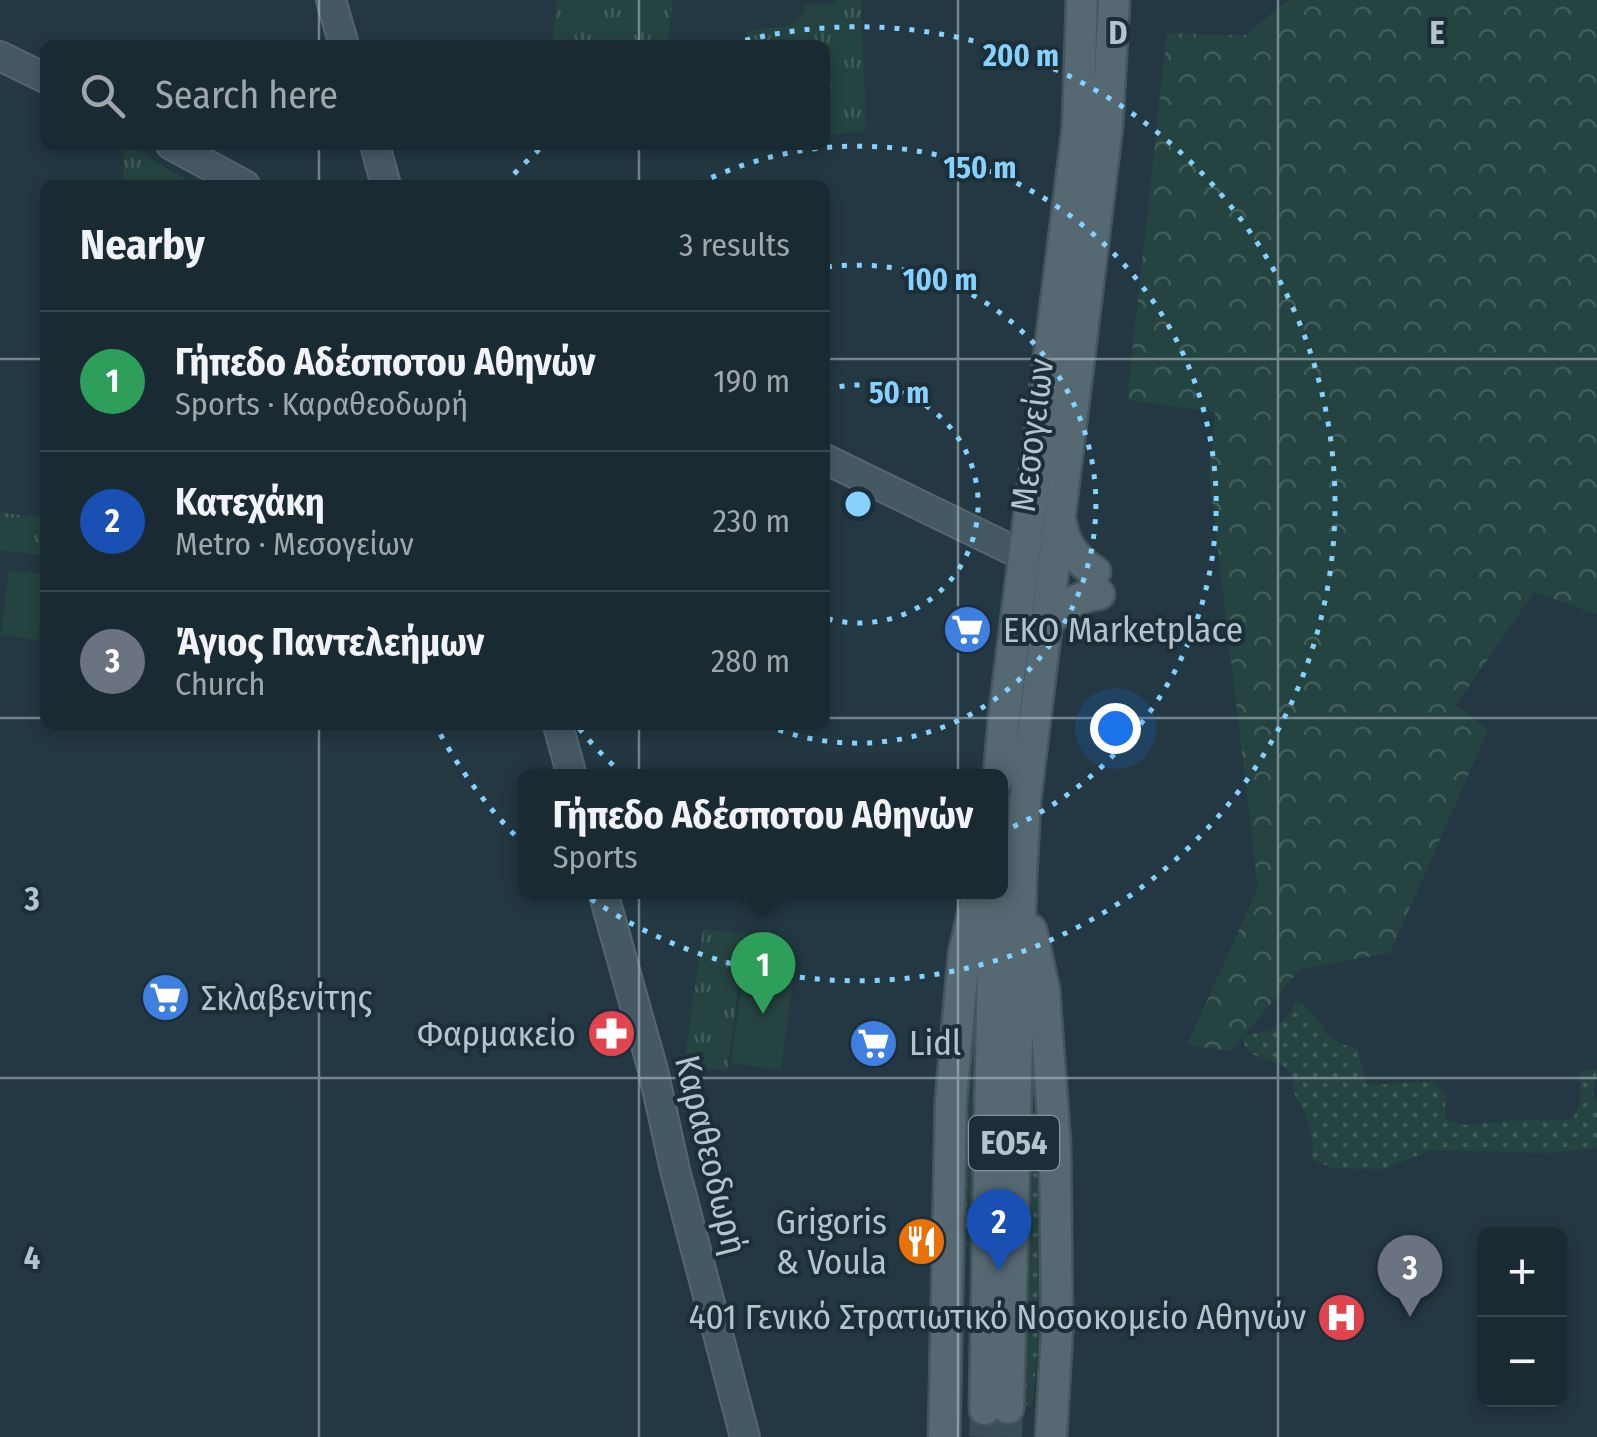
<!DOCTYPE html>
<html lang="en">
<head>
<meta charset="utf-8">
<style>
  :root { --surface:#1a2a32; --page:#23323a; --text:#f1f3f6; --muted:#9fa7ac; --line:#38464d; --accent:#d6ab8b }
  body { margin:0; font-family:"Fira Sans Condensed",sans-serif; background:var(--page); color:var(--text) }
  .controls { position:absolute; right:30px; bottom:30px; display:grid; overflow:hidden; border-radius:15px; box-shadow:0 5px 15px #0003 }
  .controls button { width:90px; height:90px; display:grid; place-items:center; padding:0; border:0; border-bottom:2px solid var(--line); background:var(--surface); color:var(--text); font:50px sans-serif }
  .you { position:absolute; left:1115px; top:728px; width:35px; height:35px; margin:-25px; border:8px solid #fff; border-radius:50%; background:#1a73e8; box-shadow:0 0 0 15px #1a73e833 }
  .badge { display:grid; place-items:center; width:65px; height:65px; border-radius:50%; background:var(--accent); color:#fff; font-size:32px; font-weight:700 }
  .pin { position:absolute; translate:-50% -82px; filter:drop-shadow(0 2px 5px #0008) }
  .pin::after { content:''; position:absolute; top:52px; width:35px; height:30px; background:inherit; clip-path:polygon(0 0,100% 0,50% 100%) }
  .popup { position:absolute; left:518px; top:769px; width:490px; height:130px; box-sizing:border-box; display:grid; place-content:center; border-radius:15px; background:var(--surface); filter:drop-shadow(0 2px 8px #0005); font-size:32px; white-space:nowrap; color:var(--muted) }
  .popup b { font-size:38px; color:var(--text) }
  .popup::after { content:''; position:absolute; left:50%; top:100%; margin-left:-20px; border:20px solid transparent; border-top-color:var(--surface) }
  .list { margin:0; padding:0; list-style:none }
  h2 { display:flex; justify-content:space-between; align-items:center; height:130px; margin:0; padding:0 40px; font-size:42px }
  h2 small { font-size:32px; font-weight:400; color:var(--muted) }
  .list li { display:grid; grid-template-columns:65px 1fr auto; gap:30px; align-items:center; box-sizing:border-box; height:140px; padding:0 40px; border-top:2px solid var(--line) }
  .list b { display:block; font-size:38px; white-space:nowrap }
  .list p { margin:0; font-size:32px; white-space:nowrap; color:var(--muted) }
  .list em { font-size:32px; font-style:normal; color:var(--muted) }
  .icon { flex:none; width:55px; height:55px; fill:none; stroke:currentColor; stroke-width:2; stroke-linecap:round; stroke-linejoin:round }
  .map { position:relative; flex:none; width:1597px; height:1437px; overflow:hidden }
  .search { position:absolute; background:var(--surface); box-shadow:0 5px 15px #0003; left:40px; top:40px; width:790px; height:110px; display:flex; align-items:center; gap:25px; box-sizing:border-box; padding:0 35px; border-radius:15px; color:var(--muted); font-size:38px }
  .panel { position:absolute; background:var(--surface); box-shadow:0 5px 15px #0003; left:40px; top:180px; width:790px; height:550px; border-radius:15px }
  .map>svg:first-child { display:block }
  .grass { fill:url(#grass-dots) }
  .forest { fill:url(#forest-crowns) }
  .park { fill:url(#park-tufts) }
  .pitch { fill:#254340 }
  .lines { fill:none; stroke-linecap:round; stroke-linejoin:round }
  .primary-tunnel { stroke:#394d57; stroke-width:30; stroke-dasharray:30 15; stroke-linecap:butt }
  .secondary-casing { stroke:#55666f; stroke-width:32 }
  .primary-casing { stroke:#44555e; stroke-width:35 }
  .secondary { stroke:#455965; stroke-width:28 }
  .primary { stroke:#566872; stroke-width:30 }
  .grid { fill:none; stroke:#b4c3cc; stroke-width:2.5; stroke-opacity:0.55 }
  .ring { fill:none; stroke:#87d1ff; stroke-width:5; stroke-dasharray:5 10 }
  .labels { text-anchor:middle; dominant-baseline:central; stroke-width:8; stroke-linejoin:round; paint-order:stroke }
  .shield { fill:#1c2e37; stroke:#86969f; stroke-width:2.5 }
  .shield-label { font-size:32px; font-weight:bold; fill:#b4c3cc }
  .street-label { font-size:35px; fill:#b4c3cc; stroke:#1c2e37 }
  .poi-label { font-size:35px; fill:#b4c3cc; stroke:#1c2e37; text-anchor:start }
  .grid-label { font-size:32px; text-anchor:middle; font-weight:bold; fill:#b4c3cc; stroke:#1c2e37; stroke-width:8; stroke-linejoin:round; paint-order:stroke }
  .centre { fill:#87d1ff; stroke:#1c2e37; stroke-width:5 }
  .ring-label { font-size:30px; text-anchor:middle; font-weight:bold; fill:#87d1ff; stroke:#1c2e37; stroke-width:8; stroke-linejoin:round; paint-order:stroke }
</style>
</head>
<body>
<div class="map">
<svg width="1597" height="1437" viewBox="0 0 1597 1437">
  <defs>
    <pattern id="grass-dots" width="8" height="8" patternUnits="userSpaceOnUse" patternTransform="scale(2.5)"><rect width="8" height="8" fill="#254340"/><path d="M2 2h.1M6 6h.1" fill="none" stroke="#425c5a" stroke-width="1.8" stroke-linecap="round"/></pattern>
    <pattern id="forest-crowns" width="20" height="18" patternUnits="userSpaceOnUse" patternTransform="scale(2.5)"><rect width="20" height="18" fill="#254340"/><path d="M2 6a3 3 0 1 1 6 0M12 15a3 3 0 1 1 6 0" fill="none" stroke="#425c5a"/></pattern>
    <pattern id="park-tufts" width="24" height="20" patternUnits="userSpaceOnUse" patternTransform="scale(2.5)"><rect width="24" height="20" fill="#254340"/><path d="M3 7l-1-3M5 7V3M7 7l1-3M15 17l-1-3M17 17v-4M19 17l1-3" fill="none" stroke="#425c5a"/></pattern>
  </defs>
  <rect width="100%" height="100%" fill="#233842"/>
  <path class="grass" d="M 982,916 L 977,1281 L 965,1239 L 964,1127 L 969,1001 Z
    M 1297,999 L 1321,1023 L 1326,1034 L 1341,1044 L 1358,1048 L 1366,1084 C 1389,1085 1410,1082 1433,1082 L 1446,1095 L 1445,1119 C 1464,1129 1482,1123 1502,1121 C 1524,1120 1547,1120 1570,1120 C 1586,1106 1578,1090 1580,1071 L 1597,1069 L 1593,1099 L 1597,1100 L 1597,1148 L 1550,1153 L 1431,1150 L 1385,1169 L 1333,1168 L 1312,1160 C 1315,1138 1306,1110 1293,1092 C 1300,1050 1250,1072 1242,1038 C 1251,1032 1257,1034 1267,1031 C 1282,1026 1291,1012 1297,999 Z
    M 1029,1004 L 1040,1077 L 1041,1319 L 1032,1405 L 1026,1406 Z"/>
  <path class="forest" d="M 1288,0 L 1597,0 L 1597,614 L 1534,592 L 1456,705 L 1488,730 L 1390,953 L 1300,969 L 1231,1051 L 1187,1045 L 1258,888 L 1209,475 L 1215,412 L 1127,400 L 1167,33 L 1246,35 Z"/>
  <path class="park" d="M 557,0 L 673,0 L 667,45 L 552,45 Z
    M 837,0 L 861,0 L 866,131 L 825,135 L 825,45 L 748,45 L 747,31 L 790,26 L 806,12 L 805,5 L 836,3 Z
    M 124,146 L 133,148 L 195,185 L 123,185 Z
    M 0,512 L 45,518 L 45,556 L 0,550 Z
    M 703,929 L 746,934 L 727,1071 L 684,1066 Z"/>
  <path class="pitch" d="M 9,570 L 45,575 L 38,640 L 1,635 Z
    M 745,959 L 795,965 L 781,1070 L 731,1063 Z"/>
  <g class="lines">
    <path class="primary-tunnel" d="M 984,1437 L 985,1409
      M 1007,1437 L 1008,1408"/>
    <defs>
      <path id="secondary" d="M 331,0 L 344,45
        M 0,56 L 45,78
        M 171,145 L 245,185
        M 375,145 L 386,185
        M 825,459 L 1043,565
        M 558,725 L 572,776
        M 603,892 L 653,1070 L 675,1170 L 745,1437"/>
      <path id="primary" d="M 1061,523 C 1064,546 1076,559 1095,572
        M 1047,622 C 1063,606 1077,597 1099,594
        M 999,776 L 1004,718 L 1078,127 L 1082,0
        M 1031,930 L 1044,990 L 1055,1144 L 1057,1331 L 1051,1437
        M 1008,1408 L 1021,878 L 1025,801 L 1107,127 L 1114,0
        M 985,1409 L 994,892
        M 944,1437 L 951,1100 L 964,954 L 978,892"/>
    </defs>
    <use href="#secondary" class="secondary-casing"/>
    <use href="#primary" class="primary-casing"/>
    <use href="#secondary" class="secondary"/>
    <use href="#primary" class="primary"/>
  </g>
  <path class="grid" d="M 319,0 L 319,45M 639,0 L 639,45M 958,0 L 958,1437M 1278,0 L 1278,1437M 319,145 L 319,185M 639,145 L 639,185M 0,359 L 45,359M 825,359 L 1597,359M 0,718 L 45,718M 825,718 L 1597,718M 319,725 L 319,1437M 639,725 L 639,1437M 0,1078 L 1597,1078"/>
  <g class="ring">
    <path d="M825 390A119 119 0 1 1 825 618"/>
    <path d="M827 267A239 239 0 1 1 768 726"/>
    <path d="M698 184A358 358 0 1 1 578 727"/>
    <path d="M504 185A477 477 0 0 1 542 147M731 44A477 477 0 1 1 437 728"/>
  </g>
  <defs>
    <symbol id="supermarket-disc" viewBox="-11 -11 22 22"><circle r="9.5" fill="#3f7fe0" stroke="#1c2e37"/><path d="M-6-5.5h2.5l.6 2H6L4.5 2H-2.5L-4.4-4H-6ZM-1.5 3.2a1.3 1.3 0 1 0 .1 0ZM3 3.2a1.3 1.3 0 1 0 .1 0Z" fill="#fff"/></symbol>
    <symbol id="pharmacy-disc" viewBox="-11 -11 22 22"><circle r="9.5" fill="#e0444e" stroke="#1c2e37"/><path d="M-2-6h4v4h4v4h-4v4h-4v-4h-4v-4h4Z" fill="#fff"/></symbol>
    <symbol id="restaurant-disc" viewBox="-11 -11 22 22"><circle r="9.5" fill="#e8710a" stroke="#1c2e37"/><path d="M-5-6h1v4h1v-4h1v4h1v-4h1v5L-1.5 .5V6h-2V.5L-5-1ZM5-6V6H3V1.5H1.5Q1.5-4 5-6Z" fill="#fff"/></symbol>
    <symbol id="hospital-disc" viewBox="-11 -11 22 22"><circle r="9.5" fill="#e0444e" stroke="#1c2e37"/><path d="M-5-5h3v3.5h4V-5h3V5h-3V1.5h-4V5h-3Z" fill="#fff"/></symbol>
  </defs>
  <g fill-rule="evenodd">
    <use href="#supermarket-disc" x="940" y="602" width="55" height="55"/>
    <use href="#supermarket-disc" x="138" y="970" width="55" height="55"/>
    <use href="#pharmacy-disc" x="584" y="1006" width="55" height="55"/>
    <use href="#supermarket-disc" x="846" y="1016" width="55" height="55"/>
    <use href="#restaurant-disc" x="894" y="1214" width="55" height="55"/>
    <use href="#hospital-disc" x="1314" y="1290" width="55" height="55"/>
  </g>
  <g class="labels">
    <rect class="shield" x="969" y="1116" width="90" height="54" rx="8"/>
    <g class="shield-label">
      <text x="1014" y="1143">ΕΟ54</text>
    </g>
    <g class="street-label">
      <text transform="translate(1032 435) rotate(-83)">Μεσογείων</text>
      <text transform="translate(711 1155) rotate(76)">Καραθεοδωρή</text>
    </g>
    <g class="poi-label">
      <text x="1003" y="630">EKO Marketplace</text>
      <text x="201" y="998">Σκλαβενίτης</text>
      <text x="576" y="1034" text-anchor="end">Φαρμακείο</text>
      <text x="909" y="1043">Lidl</text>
      <text x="887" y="1222" text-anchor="end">Grigoris<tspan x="887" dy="40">&amp; Voula</tspan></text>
      <text x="1306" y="1317" text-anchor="end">401 Γενικό Στρατιωτικό Νοσοκομείο Αθηνών</text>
    </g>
  </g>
  <g class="grid-label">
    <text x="1118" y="44">D</text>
    <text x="1437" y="44">E</text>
    <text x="32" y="910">3</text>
    <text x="32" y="1269">4</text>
  </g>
  <circle cx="858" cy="504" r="15" class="centre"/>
  <g class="ring-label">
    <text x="1021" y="66">200 m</text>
    <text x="980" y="178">150 m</text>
    <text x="940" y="290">100 m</text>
    <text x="899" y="403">50 m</text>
  </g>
</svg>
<div class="controls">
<button>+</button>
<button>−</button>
</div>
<div class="you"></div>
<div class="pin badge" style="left:763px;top:1014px;background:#2e9e5b">1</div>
<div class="popup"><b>Γήπεδο Αδέσποτου Αθηνών</b>Sports</div>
<div class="pin badge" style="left:999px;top:1271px;background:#1a4fb4">2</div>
<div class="pin badge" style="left:1410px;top:1317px;background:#6b7280">3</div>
<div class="search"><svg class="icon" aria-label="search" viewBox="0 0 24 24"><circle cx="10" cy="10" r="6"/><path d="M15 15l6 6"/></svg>Search here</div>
<section class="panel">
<h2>Nearby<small>3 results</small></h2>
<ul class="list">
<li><span class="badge" style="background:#2e9e5b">1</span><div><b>Γήπεδο Αδέσποτου Αθηνών</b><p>Sports · Καραθεοδωρή</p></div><em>190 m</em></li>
<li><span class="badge" style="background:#1a4fb4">2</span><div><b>Κατεχάκη</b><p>Metro · Μεσογείων</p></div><em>230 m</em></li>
<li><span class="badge" style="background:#6b7280">3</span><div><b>Άγιος Παντελεήμων</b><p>Church</p></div><em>280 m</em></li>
</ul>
</section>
</div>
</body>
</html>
